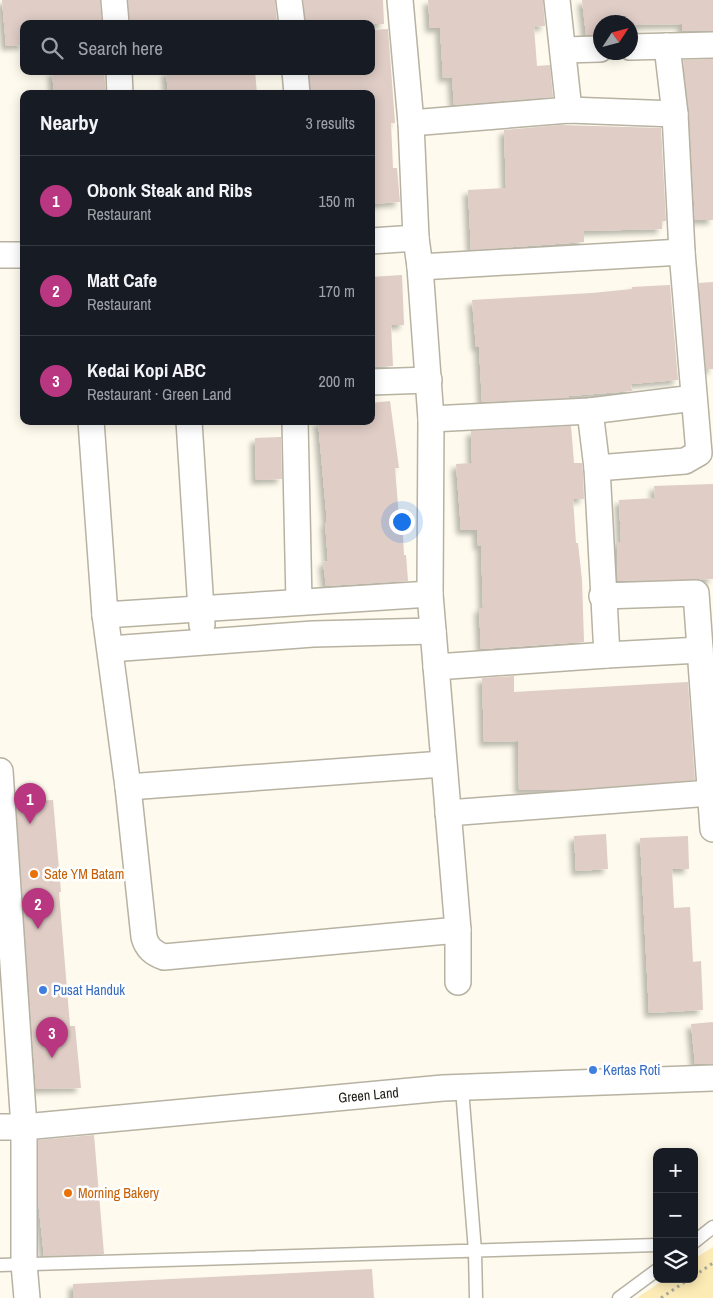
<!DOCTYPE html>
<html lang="en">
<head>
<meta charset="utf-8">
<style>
  :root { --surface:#171b24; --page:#242831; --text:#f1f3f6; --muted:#9ea1a6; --line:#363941; --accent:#b83780 }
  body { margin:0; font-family:"Archivo Narrow",sans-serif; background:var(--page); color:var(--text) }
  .controls { position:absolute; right:15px; bottom:15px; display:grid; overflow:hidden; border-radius:10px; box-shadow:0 2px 12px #0003 }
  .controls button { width:45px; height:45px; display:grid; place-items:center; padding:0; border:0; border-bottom:1px solid var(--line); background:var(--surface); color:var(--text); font:25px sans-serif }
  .compass { position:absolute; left:593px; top:15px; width:45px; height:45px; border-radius:50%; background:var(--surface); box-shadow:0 2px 12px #0003; rotate:54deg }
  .you { position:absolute; left:401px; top:521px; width:18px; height:18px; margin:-12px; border:4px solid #fff; border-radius:50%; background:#1a73e8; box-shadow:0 0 0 8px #1a73e833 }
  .badge { display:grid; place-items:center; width:32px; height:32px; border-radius:50%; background:var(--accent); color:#fff; font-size:16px; font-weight:700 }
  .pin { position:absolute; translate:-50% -41px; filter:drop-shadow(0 1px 2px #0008) }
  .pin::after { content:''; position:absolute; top:26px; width:18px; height:15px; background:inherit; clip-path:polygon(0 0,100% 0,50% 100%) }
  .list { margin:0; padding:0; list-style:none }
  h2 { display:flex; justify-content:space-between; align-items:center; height:65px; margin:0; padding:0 20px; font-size:21px }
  h2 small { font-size:16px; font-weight:400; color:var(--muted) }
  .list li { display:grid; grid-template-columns:32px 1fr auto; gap:15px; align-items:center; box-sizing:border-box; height:90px; padding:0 20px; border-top:1px solid var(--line) }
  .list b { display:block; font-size:19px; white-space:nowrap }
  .list p { margin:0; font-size:16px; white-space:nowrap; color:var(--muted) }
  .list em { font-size:16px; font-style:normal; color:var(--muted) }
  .icon { flex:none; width:28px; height:28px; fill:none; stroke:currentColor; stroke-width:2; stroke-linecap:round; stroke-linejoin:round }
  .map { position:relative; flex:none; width:713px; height:1298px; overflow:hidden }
  .search { position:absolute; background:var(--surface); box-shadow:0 2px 12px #0003; left:20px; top:20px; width:355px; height:55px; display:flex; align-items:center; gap:12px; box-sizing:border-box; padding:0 18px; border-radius:10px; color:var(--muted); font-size:19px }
  .panel { position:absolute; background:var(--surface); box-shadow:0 2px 12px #0003; left:20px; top:90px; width:355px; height:335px; border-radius:10px }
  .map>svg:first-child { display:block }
  .green { fill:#fcebb5 }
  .building { fill:#dfcdc6; filter:url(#shadow) }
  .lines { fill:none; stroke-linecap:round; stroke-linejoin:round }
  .lane-casing { stroke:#b7b2a2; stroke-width:15 }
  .street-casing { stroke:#b7b2a2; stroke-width:28 }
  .path { stroke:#a9a69c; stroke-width:3; stroke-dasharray:2.5 4; stroke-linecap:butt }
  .lane { stroke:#fff; stroke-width:12 }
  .street { stroke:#fff; stroke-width:25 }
  .food-dot { fill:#e8710a; stroke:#fff; stroke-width:2 }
  .shop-dot { fill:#3f7fe0; stroke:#fff; stroke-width:2 }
  .labels { text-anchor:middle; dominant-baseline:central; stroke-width:5; stroke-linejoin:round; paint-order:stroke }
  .food-label { font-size:14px; fill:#c56008; stroke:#fff; text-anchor:start }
  .shop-label { font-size:14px; fill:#366cbe; stroke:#fff; text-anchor:start }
  .street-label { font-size:14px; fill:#1f1d17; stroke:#fff }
</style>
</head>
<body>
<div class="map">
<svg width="713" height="1298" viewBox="0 0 713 1298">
  <defs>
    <filter id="shadow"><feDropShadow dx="-4.5" dy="4.5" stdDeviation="2.5" flood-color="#0004"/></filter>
  </defs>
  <rect width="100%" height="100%" fill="#fefaed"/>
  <path class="green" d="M 713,1247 L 713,1298 L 637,1298 L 665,1279 L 694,1279 L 694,1259 Z"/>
  <path class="building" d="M 2,0 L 100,0 L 102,24 L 24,24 L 24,45 L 6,46 Z
    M 128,0 L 275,0 L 277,24 L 130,24 Z
    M 303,0 L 383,0 L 384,24 L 306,24 Z
    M 428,0 L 543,0 L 545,26 L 534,27 L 537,66 L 550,65 L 553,97 L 454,105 L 452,77 L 443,78 L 440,28 L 430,28 Z
    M 582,0 L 713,0 L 713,31 L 682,31 L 682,24 L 634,25 L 634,22 L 600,22 L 600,35 L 586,35 Z
    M 388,29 L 395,123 L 391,123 L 393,168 L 397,168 L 400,202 L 371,204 L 371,94 L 311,94 L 309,71 L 371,71 L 371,30 Z
    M 713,59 L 713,220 L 695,220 L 689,113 L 683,60 Z
    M 52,71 L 104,71 L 106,94 L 54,94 Z
    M 166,71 L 255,71 L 257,94 L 168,94 Z
    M 560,125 L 661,128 L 666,221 L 662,221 L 662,229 L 584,231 L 584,242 L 471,250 L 468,190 L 506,188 L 504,130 Z
    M 402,275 L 404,325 L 391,325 L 393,366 L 371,367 L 371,277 Z
    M 713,282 L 713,369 L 706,369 L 699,283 Z
    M 670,285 L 678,380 L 631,384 L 632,391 L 569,396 L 569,398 L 482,402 L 479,347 L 476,347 L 472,300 L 592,293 L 632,289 L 632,287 Z
    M 390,401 L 399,468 L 395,468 L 399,518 L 402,518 L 404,555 L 406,555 L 408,581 L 326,586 L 323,562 L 328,561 L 325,522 L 327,522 L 318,421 L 371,421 L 371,403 Z
    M 571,426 L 574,463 L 582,463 L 583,472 L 584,499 L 573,499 L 576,543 L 578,543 L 582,580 L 584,642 L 481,649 L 479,608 L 483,608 L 481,545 L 478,546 L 477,530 L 461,530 L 456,464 L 472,463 L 471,431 Z
    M 281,437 L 282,479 L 256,480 L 255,438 Z
    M 713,484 L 713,579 L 618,581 L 617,542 L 621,542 L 619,500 L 655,498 L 654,486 Z
    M 514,676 L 514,692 L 688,682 L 695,780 L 565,790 L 519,790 L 518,741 L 484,742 L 482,678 Z
    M 53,800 L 61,892 L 59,892 L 70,1026 L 75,1026 L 81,1088 L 36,1089 L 16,802 Z
    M 606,834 L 608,869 L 576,871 L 574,836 Z
    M 688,836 L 689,869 L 672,869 L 674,908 L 690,907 L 693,962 L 701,961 L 703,1010 L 649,1013 L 640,838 Z
    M 713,1022 L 713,1064 L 695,1064 L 691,1024 Z
    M 94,1135 L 104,1254 L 44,1256 L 38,1200 L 38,1140 Z
    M 372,1269 L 374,1298 L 73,1298 L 73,1284 Z"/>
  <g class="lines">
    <defs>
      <path id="lane" d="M 462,1089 L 475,1251 L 476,1298
        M 694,1242 L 713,1227
        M 0,1265 L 657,1245
        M 619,1298 L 657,1270"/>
      <g id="street">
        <path d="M 114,0 L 116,24"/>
        <path d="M 289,0 L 292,24"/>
        <path d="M 400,0 L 411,123 L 416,238 L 420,267 L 431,419 L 430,594 L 458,930 L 458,982"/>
        <path d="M 557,0 L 569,110"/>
        <path d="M 630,47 L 713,45"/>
        <path d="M 563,50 L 600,49"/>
        <path d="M 119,71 L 120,94"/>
        <path d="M 295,71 L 297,94"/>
        <path d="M 411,123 L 569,110 L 675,114"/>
        <path d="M 371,241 L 416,238"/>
        <path d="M 0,255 L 24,255"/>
        <path d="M 420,267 L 682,252"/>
        <path d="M 371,382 L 429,380"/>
        <path d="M 431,419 L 590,411 L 694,398"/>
        <path d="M 91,421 L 105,615 L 128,787 L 144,937 C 147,948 153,953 164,957 L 458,930"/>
        <path d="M 189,421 L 202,625"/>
        <path d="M 295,421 L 299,602"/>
        <path d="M 597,468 L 685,461 L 699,453 L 682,252 L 675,114 L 667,46"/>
        <path d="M 602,596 L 696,593 L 713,829"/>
        <path d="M 105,615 L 430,594"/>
        <path d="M 110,649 L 313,634 L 433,631"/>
        <path d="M 607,655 L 700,650"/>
        <path d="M 436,667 L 607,655 L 597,468 L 590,411"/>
        <path d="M 0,771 L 24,1127 L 24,1264 L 27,1298"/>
        <path d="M 128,787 L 443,764"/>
        <path d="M 448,813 L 710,793"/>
        <path id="s1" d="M 0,1127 L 24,1127 L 443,1088 L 713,1078"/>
      </g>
    </defs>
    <use href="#lane" class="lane-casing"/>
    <use href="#street" class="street-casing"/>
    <path class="path" d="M 694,1276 L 713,1263
      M 661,1298 L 689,1279"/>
    <use href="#lane" class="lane"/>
    <use href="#street" class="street"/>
  </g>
  <g class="food-dot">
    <circle cx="34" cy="874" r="5"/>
    <circle cx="68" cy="1193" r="5"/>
  </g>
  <g class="shop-dot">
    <circle cx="43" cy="990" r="5"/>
    <circle cx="593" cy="1070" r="5"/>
  </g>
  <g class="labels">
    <g class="food-label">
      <text x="44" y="874">Sate YM Batam</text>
      <text x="78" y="1193">Morning Bakery</text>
    </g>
    <g class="shop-label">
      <text x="53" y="990">Pusat Handuk</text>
      <text x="603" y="1070">Kertas Roti</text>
    </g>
    <g class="street-label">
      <text stroke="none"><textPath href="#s1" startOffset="370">Green Land</textPath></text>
    </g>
  </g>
</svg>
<div class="controls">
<button>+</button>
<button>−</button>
<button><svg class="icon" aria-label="layers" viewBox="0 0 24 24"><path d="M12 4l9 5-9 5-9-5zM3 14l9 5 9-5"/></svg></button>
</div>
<svg class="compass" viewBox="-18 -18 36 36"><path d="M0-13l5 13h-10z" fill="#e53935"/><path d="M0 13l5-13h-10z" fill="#9ea1a6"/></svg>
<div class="you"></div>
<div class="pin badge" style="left:30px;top:824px">1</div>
<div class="pin badge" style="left:38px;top:929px">2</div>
<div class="pin badge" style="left:52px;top:1058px">3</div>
<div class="search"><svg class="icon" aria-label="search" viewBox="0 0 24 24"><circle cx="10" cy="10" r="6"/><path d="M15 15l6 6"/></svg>Search here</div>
<section class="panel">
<h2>Nearby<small>3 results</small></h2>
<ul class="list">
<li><span class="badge">1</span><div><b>Obonk Steak and Ribs</b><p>Restaurant</p></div><em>150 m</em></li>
<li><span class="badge">2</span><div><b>Matt Cafe</b><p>Restaurant</p></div><em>170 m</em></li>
<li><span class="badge">3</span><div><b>Kedai Kopi ABC</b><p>Restaurant · Green Land</p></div><em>200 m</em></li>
</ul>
</section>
</div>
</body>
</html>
